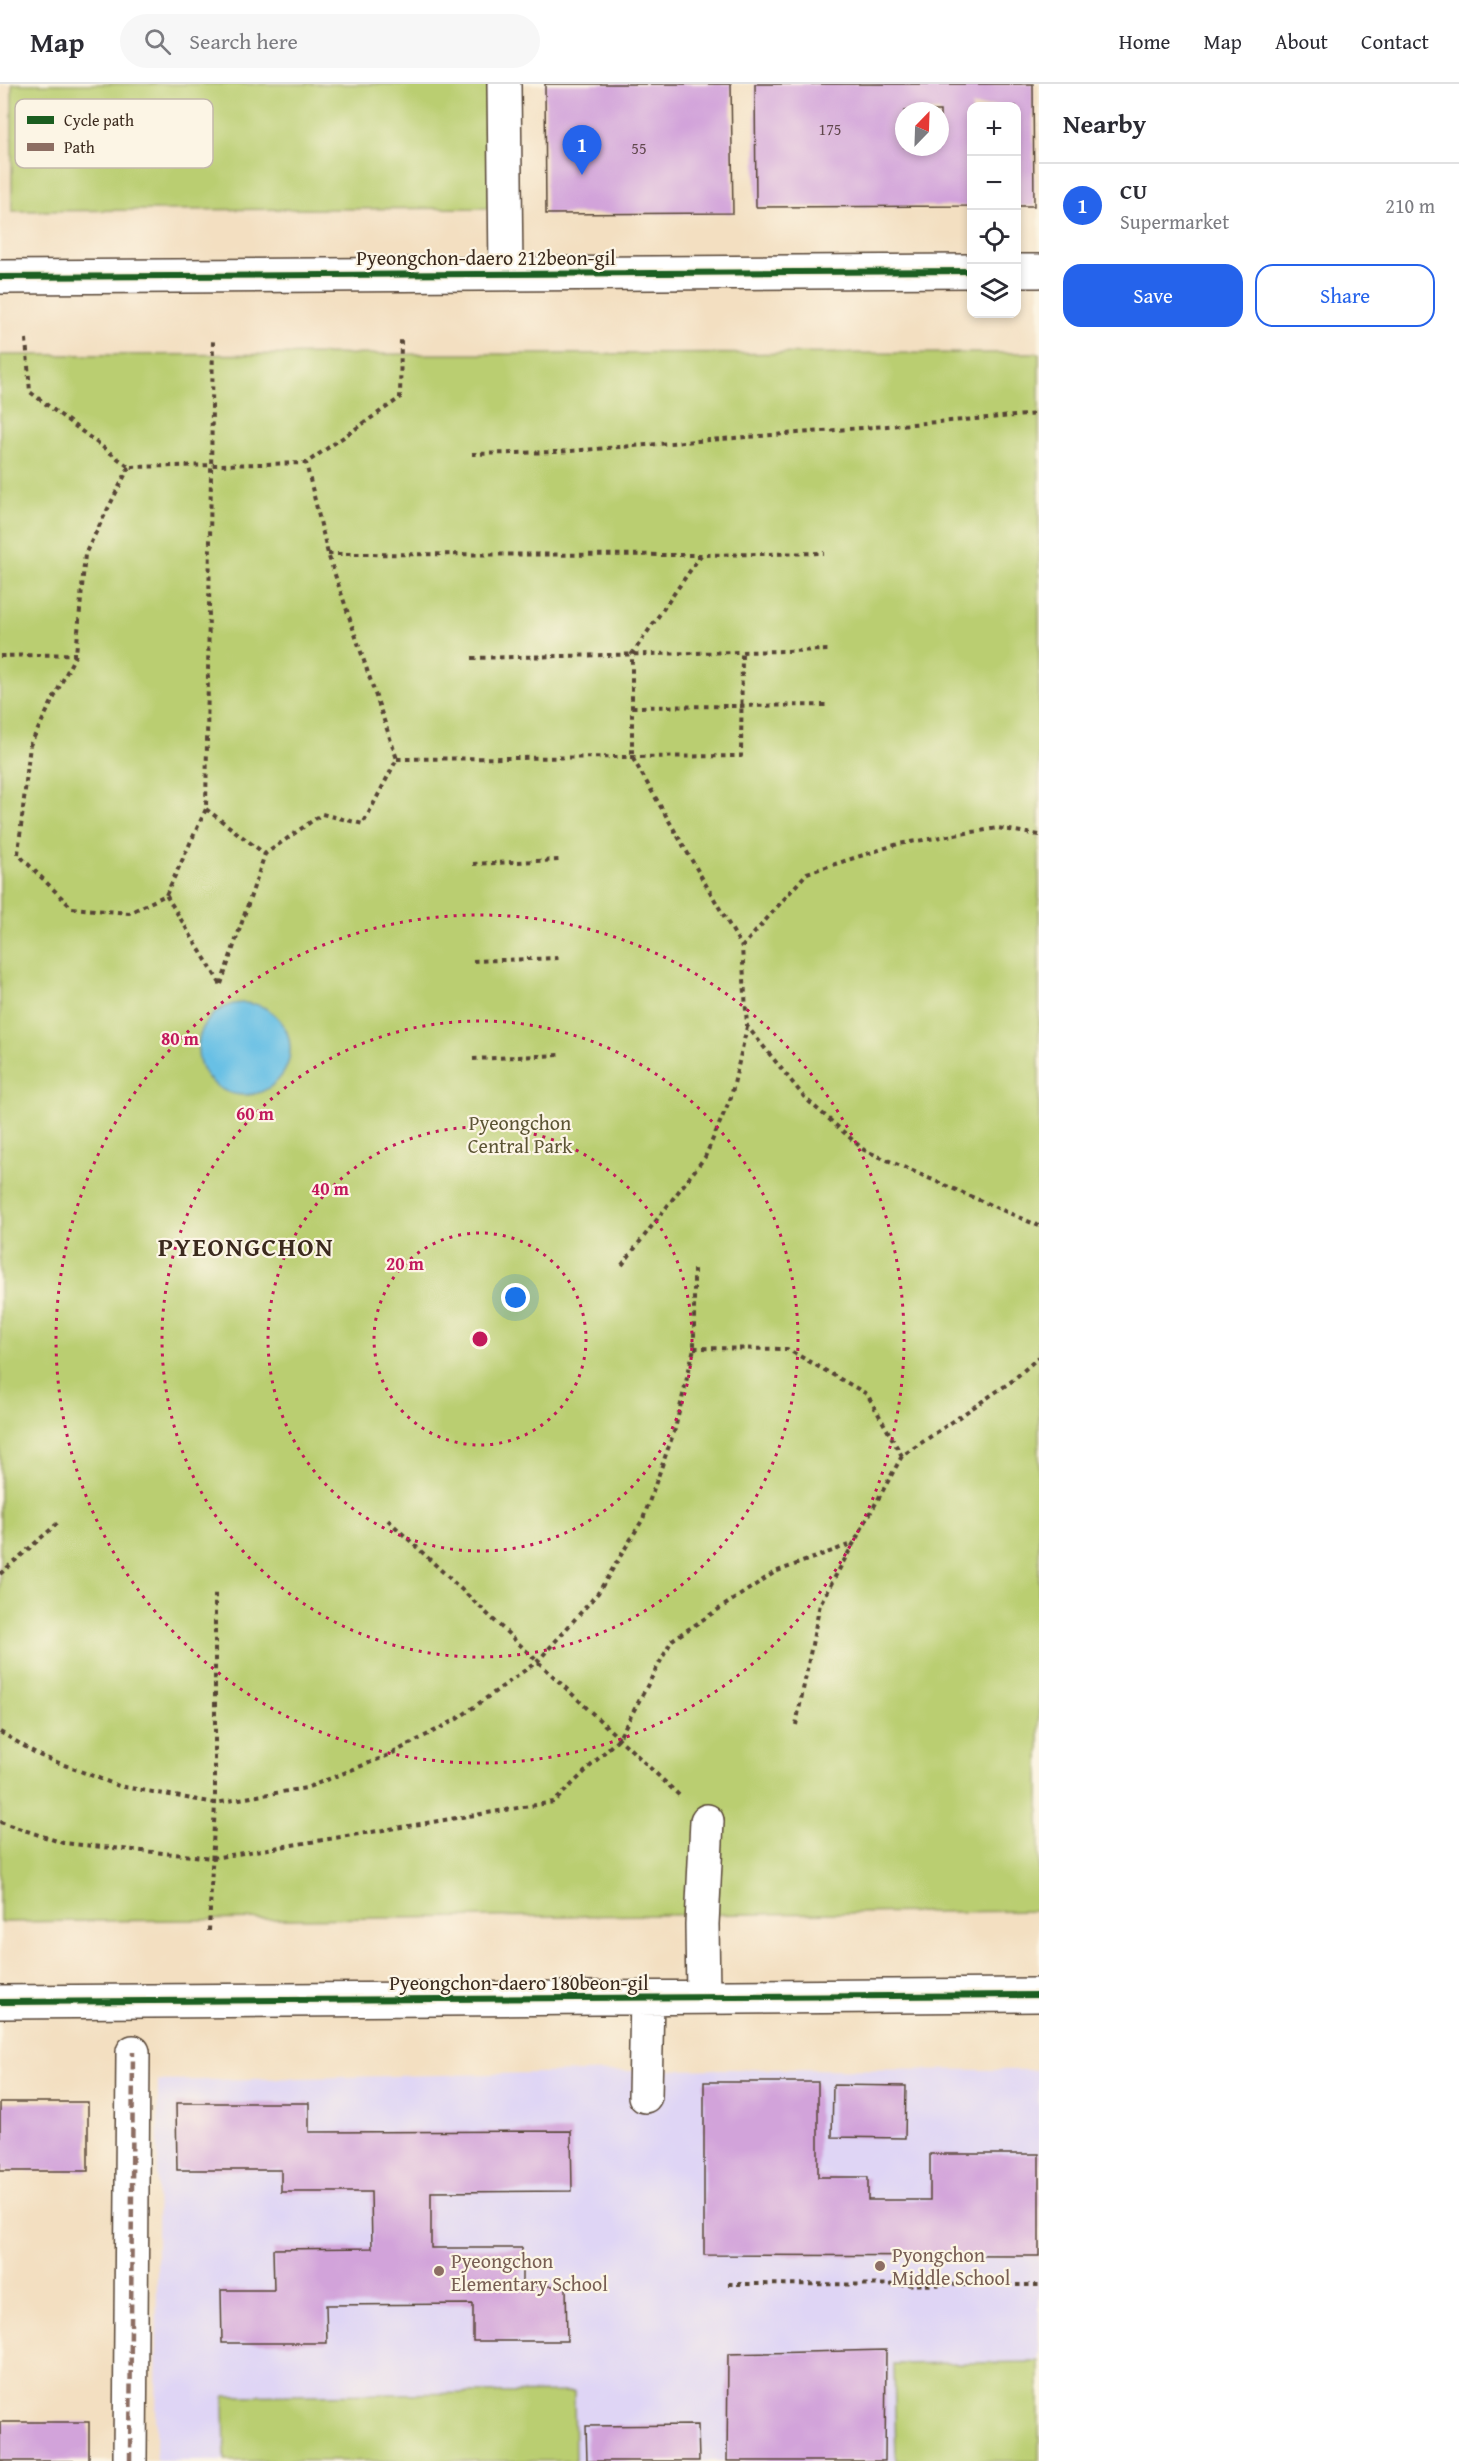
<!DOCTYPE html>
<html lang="en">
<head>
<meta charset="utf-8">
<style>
  :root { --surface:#fff; --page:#f7f7f7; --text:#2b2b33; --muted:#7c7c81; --line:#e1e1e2; --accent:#2563eb }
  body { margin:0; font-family:"Gentium Book Plus",serif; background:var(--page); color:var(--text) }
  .controls { position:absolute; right:18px; top:18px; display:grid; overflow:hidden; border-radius:12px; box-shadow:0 3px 9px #0003 }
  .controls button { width:54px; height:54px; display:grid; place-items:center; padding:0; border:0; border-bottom:2px solid var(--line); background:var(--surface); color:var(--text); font:30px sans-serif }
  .compass { position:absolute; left:895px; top:18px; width:54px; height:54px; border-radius:50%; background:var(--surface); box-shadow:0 3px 9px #0003; rotate:23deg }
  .you { position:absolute; left:516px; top:1214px; width:21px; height:21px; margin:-15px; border:4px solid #fff; border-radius:50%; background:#1a73e8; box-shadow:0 0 0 9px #1a73e833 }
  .badge { display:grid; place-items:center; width:39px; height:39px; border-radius:50%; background:var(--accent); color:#fff; font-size:20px; font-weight:700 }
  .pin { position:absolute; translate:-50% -50px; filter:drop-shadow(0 2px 3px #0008) }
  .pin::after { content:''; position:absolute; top:32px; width:21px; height:18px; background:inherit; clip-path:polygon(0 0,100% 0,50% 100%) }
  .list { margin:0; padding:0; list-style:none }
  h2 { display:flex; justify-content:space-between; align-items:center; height:78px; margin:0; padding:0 24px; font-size:26px }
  h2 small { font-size:20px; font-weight:400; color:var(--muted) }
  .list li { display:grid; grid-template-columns:39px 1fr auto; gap:18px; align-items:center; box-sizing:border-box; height:84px; padding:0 24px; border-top:2px solid var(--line) }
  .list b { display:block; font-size:22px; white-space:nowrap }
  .list p { margin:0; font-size:20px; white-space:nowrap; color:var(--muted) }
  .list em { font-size:20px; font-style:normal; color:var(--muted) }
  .actions { display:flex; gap:12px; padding:18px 24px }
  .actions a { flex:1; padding:14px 0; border:2px solid var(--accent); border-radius:18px; text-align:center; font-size:21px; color:var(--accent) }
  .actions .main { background:var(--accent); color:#fff }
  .icon { flex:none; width:33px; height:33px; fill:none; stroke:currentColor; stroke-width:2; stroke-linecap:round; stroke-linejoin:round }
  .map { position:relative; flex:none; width:1039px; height:2377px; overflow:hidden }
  header { display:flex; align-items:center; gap:36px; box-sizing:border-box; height:84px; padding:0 30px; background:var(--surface); border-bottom:2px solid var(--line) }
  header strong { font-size:28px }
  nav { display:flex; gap:33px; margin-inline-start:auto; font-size:21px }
  .search { width:420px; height:54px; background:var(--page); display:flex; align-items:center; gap:15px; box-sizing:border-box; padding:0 21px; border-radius:33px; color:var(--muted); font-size:22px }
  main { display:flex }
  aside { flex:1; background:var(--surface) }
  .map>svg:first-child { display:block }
  .built { fill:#dfd5f5 }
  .green { fill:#bace71; stroke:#7a7c48; stroke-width:1.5 }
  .water { fill:#67c0e5; stroke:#517582; stroke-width:1.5 }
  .building { fill:#d2a3da; fill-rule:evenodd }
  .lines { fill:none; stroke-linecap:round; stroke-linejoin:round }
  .minor-casing { stroke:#574536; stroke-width:36 }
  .path { stroke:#574536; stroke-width:4; stroke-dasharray:4.5 4.5; stroke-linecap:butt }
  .minor { stroke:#fff; stroke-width:33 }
  .quiet { stroke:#8d6e63; stroke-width:4.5; stroke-dasharray:9 4.5; stroke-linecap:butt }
  .cycleway-casing { stroke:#fcf5e5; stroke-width:10 }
  .cycleway { stroke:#1b5e20; stroke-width:6 }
  .ring { fill:none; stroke:#c2185b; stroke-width:3; stroke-dasharray:3 6 }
  .education-dot { fill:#8d6e63; stroke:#fcf5e5; stroke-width:2 }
  .labels { text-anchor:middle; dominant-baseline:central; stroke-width:4.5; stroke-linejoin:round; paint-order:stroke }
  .number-label { font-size:16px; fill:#61484d }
  .street-label { font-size:20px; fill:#3b2a1e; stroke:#fcf5e5 }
  .park-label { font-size:20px; fill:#5b5333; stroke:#fcf5e5 }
  .education-label { font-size:20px; fill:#785e54; stroke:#fcf5e5; text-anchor:start }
  .district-label { font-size:26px; font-weight:bold; letter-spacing:1.5px; fill:#3b2a1e; stroke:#fcf5e5 }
  .key { fill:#fcf5e5; stroke:#c2b8a9; stroke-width:1.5 }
  .key-label { font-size:16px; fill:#3b2a1e }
  .centre { fill:#c2185b; stroke:#fcf5e5; stroke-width:3 }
  .ring-label { font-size:18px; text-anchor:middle; font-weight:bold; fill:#c2185b; stroke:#fcf5e5; stroke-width:4.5; stroke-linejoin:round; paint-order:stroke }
</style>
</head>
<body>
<header>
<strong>Map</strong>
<div class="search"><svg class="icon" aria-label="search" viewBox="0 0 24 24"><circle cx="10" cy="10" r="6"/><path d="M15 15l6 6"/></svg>Search here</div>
<nav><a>Home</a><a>Map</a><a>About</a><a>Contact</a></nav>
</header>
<main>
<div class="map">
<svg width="1039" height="2377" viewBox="0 0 1039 2377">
  <rect width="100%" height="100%" fill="#fcf5e5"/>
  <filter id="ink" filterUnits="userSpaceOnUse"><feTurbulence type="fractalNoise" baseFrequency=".0167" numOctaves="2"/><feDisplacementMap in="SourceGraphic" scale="12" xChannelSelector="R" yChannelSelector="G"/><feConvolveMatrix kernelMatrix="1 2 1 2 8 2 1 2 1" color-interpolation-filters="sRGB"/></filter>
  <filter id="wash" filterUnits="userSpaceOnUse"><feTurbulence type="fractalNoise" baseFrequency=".008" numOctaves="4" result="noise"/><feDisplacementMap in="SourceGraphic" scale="24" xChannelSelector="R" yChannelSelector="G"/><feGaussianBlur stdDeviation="1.35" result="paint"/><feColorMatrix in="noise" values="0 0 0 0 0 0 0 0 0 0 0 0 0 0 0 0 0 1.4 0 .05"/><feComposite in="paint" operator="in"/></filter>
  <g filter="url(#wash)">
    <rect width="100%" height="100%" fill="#f3dfc1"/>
    <path class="built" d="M 723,1985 L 1039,1986 L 1039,2377 L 156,2377 L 158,1997 Z"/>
    <path class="green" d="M 12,0 L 488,0 L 489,124 L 12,127 Z
      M 1039,269 L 1039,1827 L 0,1838 L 0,271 Z
      M 1039,2278 L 1039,2377 L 896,2377 L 894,2280 Z
      M 574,2308 L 575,2377 L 225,2377 L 224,2312 Z"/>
    <path class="water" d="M198 965a46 46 0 1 1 92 0a46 46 0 1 1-92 0Z"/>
    <g id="blocks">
      <path class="building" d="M 545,0 L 731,0 L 733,129 L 546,130 Z
        M 755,0 L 1033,0 L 1034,122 L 1016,122 L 1016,22 L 972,22 L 972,122 L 756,123 ZM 904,27 L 940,27 L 940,63 L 904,63 Z
        M 704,1998 L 818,1998 L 818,2093 L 868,2093 L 868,2116 L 930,2116 L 930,2070 L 1039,2070 L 1039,2172 L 704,2171 Z
        M 833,2001 L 906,2002 L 905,2054 L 832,2053 Z
        M 0,2018 L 88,2018 L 88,2087 L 0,2087 Z
        M 176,2019 L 309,2019 L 309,2048 L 571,2047 L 572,2107 L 431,2108 L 431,2164 L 522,2164 L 522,2202 L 566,2202 L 567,2257 L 473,2257 L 473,2220 L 326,2221 L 327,2259 L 222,2259 L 221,2206 L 274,2206 L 273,2165 L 372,2164 L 371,2108 L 281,2108 L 281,2086 L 177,2086 Z
        M 886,2266 L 885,2377 L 727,2377 L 728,2270 Z
        M 0,2338 L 89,2338 L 89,2377 L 0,2377 Z
        M 698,2341 L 699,2377 L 587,2377 L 586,2342 Z"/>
    </g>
  </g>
  <g filter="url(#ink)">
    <use href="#blocks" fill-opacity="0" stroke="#574536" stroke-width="1.5"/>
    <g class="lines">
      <defs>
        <path id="minor" d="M 504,0 L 506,189
          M 1016,187 L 1039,187
          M 0,193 L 972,187
          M 703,1913 L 702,1840 L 707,1737
          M 0,1918 L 1039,1911
          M 645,2012 L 647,1913
          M 130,2377 L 133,1968"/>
      </defs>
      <use href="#minor" class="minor-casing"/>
      <path class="path" d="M 26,255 L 30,308 L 129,383 L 306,379 L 400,314 L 401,256
        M 472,370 L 557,368 L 1039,330
        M 129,383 L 85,470 L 76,570 L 30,661 L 18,770 L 72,824 L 129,829 L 166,811 L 221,901
        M 328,470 L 701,471 L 824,469
        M 701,471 L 632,570 L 632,673 L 742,863
        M 0,572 L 76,570
        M 472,574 L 829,566
        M 632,623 L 830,621
        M 397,675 L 741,672 L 742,567
        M 206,725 L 265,770
        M 1039,751 L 998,744 L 898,760 L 807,789 L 742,863 L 747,942 L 805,1014 L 864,1066 L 1039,1142
        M 473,780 L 559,776
        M 166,811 L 206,725 L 213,256
        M 473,877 L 559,874
        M 221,900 L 265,770 L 322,730 L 363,740 L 397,675 L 328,470 L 306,379
        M 473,975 L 560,971
        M 622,1181 L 705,1073 L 731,1013 L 747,943
        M 694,1264 L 787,1265 L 867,1310 L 902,1372
        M 388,1436 L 682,1714
        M 0,1490 L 58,1439
        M 796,1641 L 820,1520 L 902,1372 L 1012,1297 L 1039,1273
        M 0,1648 L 41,1672 L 119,1702 L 215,1719 L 306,1704 L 389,1671 L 457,1635 L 538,1577 L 598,1509 L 643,1435 L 675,1345 L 694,1264 L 694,1181
        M 0,1738 L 63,1759 L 213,1774 L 554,1718 L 619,1654 L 672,1556 L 775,1488 L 854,1459
        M 209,1847 L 215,1719 L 215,1507
        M 728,2200 L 1039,2201"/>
      <use href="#minor" class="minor"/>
      <path class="quiet" d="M 130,2377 L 133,1968"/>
      <defs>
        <path id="cycleway" d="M 0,193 L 972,187
          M 0,1918 L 1039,1911"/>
      </defs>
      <use href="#cycleway" class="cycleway-casing"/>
      <use href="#cycleway" class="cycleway"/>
    </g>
  </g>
  <g class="ring">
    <circle cx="480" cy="1255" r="106"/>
    <circle cx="480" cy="1255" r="212"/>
    <circle cx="480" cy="1255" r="318"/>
    <circle cx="480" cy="1255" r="424"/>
  </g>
  <g class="education-dot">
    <circle cx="880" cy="2182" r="6"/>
    <circle cx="439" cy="2187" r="6"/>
  </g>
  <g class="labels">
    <g class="number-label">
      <text x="830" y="45">175</text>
      <text x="639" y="64">55</text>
    </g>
    <g class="street-label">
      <text x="486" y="173">Pyeongchon-daero 212beon-gil</text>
      <text x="519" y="1898">Pyeongchon-daero 180beon-gil</text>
    </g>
    <g class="park-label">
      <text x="520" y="1038">Pyeongchon<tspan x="520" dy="23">Central Park</tspan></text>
    </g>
    <g class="education-label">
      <text x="892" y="2170">Pyongchon<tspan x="892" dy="23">Middle School</tspan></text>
      <text x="451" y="2176">Pyeongchon<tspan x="451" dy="23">Elementary School</tspan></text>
    </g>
    <g class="district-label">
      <text x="246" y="1162">PYEONGCHON</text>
    </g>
  </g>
  <rect x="15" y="15" width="198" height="69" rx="9" class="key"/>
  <rect x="27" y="32" width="27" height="8" fill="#1b5e20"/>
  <rect x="27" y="59" width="27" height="8" fill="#8d6e63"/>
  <g class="key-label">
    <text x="64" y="42">Cycle path</text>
    <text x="64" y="69">Path</text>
  </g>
  <circle cx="480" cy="1255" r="9" class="centre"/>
  <g class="ring-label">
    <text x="180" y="961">80 m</text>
    <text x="255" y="1036">60 m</text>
    <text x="330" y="1111">40 m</text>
    <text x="405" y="1186">20 m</text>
  </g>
</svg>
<div class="controls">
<button>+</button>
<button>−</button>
<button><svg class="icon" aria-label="locate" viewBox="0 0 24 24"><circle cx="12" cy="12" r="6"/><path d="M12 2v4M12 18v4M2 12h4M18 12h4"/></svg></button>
<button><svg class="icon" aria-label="layers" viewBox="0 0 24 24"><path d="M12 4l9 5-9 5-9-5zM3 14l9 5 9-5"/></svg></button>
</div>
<svg class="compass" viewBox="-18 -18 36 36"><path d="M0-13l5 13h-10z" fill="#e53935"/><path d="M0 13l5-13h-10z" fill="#7c7c81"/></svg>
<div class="you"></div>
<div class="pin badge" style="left:582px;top:91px">1</div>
</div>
<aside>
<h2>Nearby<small></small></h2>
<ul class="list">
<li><span class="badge">1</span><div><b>CU</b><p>Supermarket</p></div><em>210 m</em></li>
</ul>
<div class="actions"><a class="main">Save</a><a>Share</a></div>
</aside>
</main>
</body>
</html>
